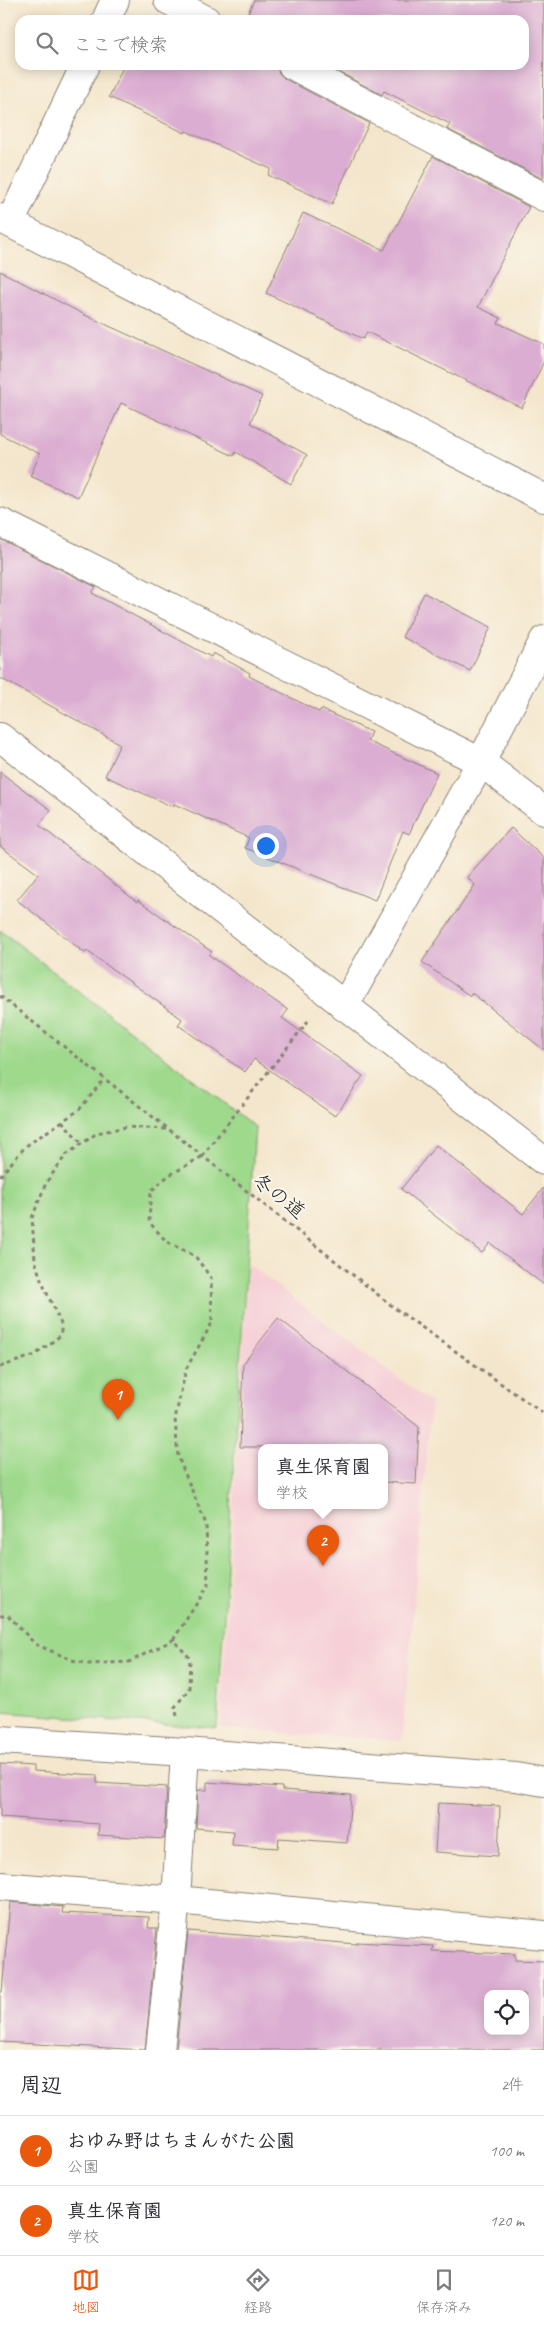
<!DOCTYPE html>
<html lang="ja">
<head>
<meta charset="utf-8">
<style>
  :root { --surface:#fff; --page:#f2f2f3; --text:#2b2b33; --muted:#7c7c81; --line:#e1e1e2; --accent:#ea580c }
  body { margin:0; font-family:Caveat,"Klee One",sans-serif; background:var(--page); color:var(--text) }
  .controls { position:absolute; right:15px; bottom:15px; display:grid; overflow:hidden; border-radius:10px; box-shadow:0 2px 12px #0003 }
  .controls button { width:45px; height:45px; display:grid; place-items:center; padding:0; border:0; border-bottom:1px solid var(--line); background:var(--surface); color:var(--text); font:25px sans-serif }
  .you { position:absolute; left:265px; top:845px; width:18px; height:18px; margin:-12px; border:4px solid #fff; border-radius:50%; background:#1a73e8; box-shadow:0 0 0 8px #1a73e833 }
  .badge { display:grid; place-items:center; width:32px; height:32px; border-radius:50%; background:var(--accent); color:#fff; font-size:16px; font-weight:700 }
  .pin { position:absolute; translate:-50% -41px; filter:drop-shadow(0 1px 2px #0008) }
  .pin::after { content:''; position:absolute; top:26px; width:18px; height:15px; background:inherit; clip-path:polygon(0 0,100% 0,50% 100%) }
  .popup { position:absolute; left:258px; top:1444px; width:130px; height:65px; box-sizing:border-box; display:grid; place-content:center; border-radius:10px; background:var(--surface); filter:drop-shadow(0 1px 4px #0005); font-size:16px; white-space:nowrap; color:var(--muted) }
  .popup b { font-size:19px; color:var(--text) }
  .popup::after { content:''; position:absolute; left:50%; top:100%; margin-left:-10px; border:10px solid transparent; border-top-color:var(--surface) }
  .list { margin:0; padding:0; list-style:none }
  h2 { display:flex; justify-content:space-between; align-items:center; height:65px; margin:0; padding:0 20px; font-size:21px }
  h2 small { font-size:16px; font-weight:400; color:var(--muted) }
  .list li { display:grid; grid-template-columns:32px 1fr auto; gap:15px; align-items:center; box-sizing:border-box; height:70px; padding:0 20px; border-top:1px solid var(--line) }
  .list b { display:block; font-size:19px; white-space:nowrap }
  .list p { margin:0; font-size:16px; white-space:nowrap; color:var(--muted) }
  .list em { font-size:16px; font-style:normal; color:var(--muted) }
  .icon { flex:none; width:28px; height:28px; fill:none; stroke:currentColor; stroke-width:2; stroke-linecap:round; stroke-linejoin:round }
  .map { position:relative; flex:none; width:544px; height:2050px; overflow:hidden }
  .search { position:absolute; background:var(--surface); box-shadow:0 2px 12px #0003; left:15px; right:15px; top:15px; height:55px; display:flex; align-items:center; gap:12px; box-sizing:border-box; padding:0 18px; border-radius:15px; color:var(--muted); font-size:19px }
  .sheet { height:205px; background:var(--surface) }
  nav { display:flex; justify-content:space-around; align-items:center; box-sizing:border-box; height:70px; border-top:1px solid var(--line); background:var(--surface); font-size:14px; color:var(--muted) }
  nav a { display:grid; justify-items:center; gap:2px }
  nav .on { color:var(--accent) }
  .map>svg:first-child { display:block }
  .built { fill:#f6cfd7; fill-rule:evenodd }
  .green { fill:#9ed98c; stroke:#5d7a54 }
  .building { fill:#dbadd2; fill-rule:evenodd }
  .lines { fill:none; stroke-linecap:round; stroke-linejoin:round }
  .street-casing { stroke:#888174; stroke-width:30 }
  .path { stroke:#888174; stroke-width:3; stroke-dasharray:4 4; stroke-linecap:butt }
  .street { stroke:#fff; stroke-width:28 }
  .labels { text-anchor:middle; dominant-baseline:central; stroke-width:4; stroke-linejoin:round; paint-order:stroke }
  .street-label { font-size:20px; fill:#1c1c1c; stroke:#fbf7ec }
</style>
</head>
<body>
<div class="map">
<svg width="544" height="2050" viewBox="0 0 544 2050">
  <rect width="100%" height="100%" fill="#fbf7ec"/>
  <filter id="ink" filterUnits="userSpaceOnUse"><feTurbulence type="fractalNoise" baseFrequency=".02" numOctaves="2"/><feDisplacementMap in="SourceGraphic" scale="10" xChannelSelector="R" yChannelSelector="G"/><feConvolveMatrix kernelMatrix="1 2 1 2 8 2 1 2 1" color-interpolation-filters="sRGB"/></filter>
  <filter id="wash" filterUnits="userSpaceOnUse"><feTurbulence type="fractalNoise" baseFrequency=".0096" numOctaves="4" result="noise"/><feDisplacementMap in="SourceGraphic" scale="20" xChannelSelector="R" yChannelSelector="G"/><feGaussianBlur stdDeviation="1.12" result="paint"/><feColorMatrix in="noise" values="0 0 0 0 0 0 0 0 0 0 0 0 0 0 0 0 0 1.4 0 .05"/><feComposite in="paint" operator="in"/></filter>
  <g filter="url(#wash)">
    <rect width="100%" height="100%" fill="#f4e6cc"/>
    <path class="built" d="M 248,1264 L 431,1403 L 402,1741 L 220,1729 ZM 262,1447 L 384,1447 L 384,1505 L 262,1505 Z"/>
    <path class="green" d="M 0,930 L 255,1127 L 217,1728 L 0,1712 Z"/>
    <g id="blocks">
      <path class="building" d="M 254,0 L 544,0 L 543,179 L 447,129 L 450,124 L 384,91 L 382,95 L 326,65 L 524,65 L 524,20 L 245,20 Z
        M 124,65 L 276,65 L 279,73 L 285,79 L 369,123 L 332,204 L 268,175 L 271,169 L 186,131 L 185,133 L 109,97 Z
        M 433,156 L 529,207 L 478,307 L 501,318 L 498,323 L 544,344 L 544,361 L 522,408 L 367,332 L 363,339 L 266,293 L 303,213 L 384,250 Z
        M 0,271 L 85,315 L 262,396 L 250,423 L 307,455 L 291,484 L 236,452 L 234,456 L 121,403 L 78,497 L 30,476 L 40,454 L 0,434 Z
        M 0,539 L 96,587 L 92,593 L 211,657 L 213,653 L 250,673 L 249,676 L 319,712 L 321,709 L 371,732 L 367,741 L 437,773 L 409,834 L 403,831 L 375,900 L 245,848 L 249,838 L 174,804 L 173,807 L 105,776 L 120,744 L 0,678 Z
        M 424,593 L 491,627 L 470,671 L 402,637 Z
        M 0,772 L 51,810 L 39,825 L 137,902 L 138,900 L 212,952 L 209,955 L 288,1010 L 282,1018 L 363,1076 L 335,1116 L 254,1059 L 245,1072 L 178,1025 L 182,1019 L 87,951 L 85,953 L 17,900 L 38,874 L 0,846 Z
        M 511,828 L 544,858 L 544,1050 L 472,993 L 470,996 L 422,962 L 475,885 L 467,877 Z
        M 436,1145 L 523,1214 L 544,1187 L 544,1285 L 490,1243 L 482,1253 L 401,1189 Z
        M 278,1318 L 419,1427 L 416,1484 L 384,1482 L 384,1447 L 240,1447 L 243,1364 Z
        M 0,1764 L 33,1766 L 33,1771 L 97,1775 L 97,1783 L 167,1787 L 164,1839 L 98,1835 L 99,1824 L 0,1817 Z
        M 207,1782 L 282,1787 L 282,1790 L 351,1795 L 347,1843 L 279,1838 L 278,1848 L 232,1845 L 233,1831 L 196,1828 L 198,1790 L 207,1790 Z
        M 438,1803 L 500,1806 L 498,1856 L 435,1852 Z
        M 10,1902 L 63,1907 L 62,1913 L 149,1917 L 148,1928 L 157,1928 L 145,2050 L 0,2042 L 0,1992 L 2,1992 Z
        M 188,1931 L 357,1944 L 357,1942 L 433,1946 L 432,1951 L 515,1954 L 515,1960 L 544,1961 L 544,2050 L 176,2050 ZM 488,1994 L 525,1994 L 525,2031 L 488,2031 Z"/>
    </g>
  </g>
  <g filter="url(#ink)">
    <use href="#blocks" fill-opacity="0" stroke="#888174" stroke-width="1"/>
    <g class="lines">
      <defs>
        <path id="street" d="M 168,0 L 206,20
          M 106,20 L 115,0
          M 292,65 L 544,197
          M 0,218 L 544,498
          M 10,223 L 85,65
          M 0,522 L 481,762 L 544,811
          M 0,737 L 544,1161
          M 344,1007 L 481,762 L 544,640
          M 0,1740 L 185,1752 L 516,1777 L 544,1782
          M 0,1886 L 176,1900 L 544,1935
          M 160,2050 L 176,1900 L 185,1752"/>
      </defs>
      <use href="#street" class="street-casing"/>
      <path class="path" d="M 0,996 L 396,1309 L 544,1414
        M 62,1121 L 82,1144
        M 202,1156 L 308,1021
        M 0,1176 L 26,1146 L 79,1110 L 104,1079
        M 0,1367 L 35,1355 L 61,1335 L 61,1324 L 41,1280 L 35,1260 L 32,1218 L 46,1183 L 66,1155 L 97,1133 L 126,1127 L 168,1129
        M 0,1615 L 8,1615 L 35,1644 L 72,1660 L 89,1664 L 129,1662 L 173,1640
        M 177,1716 L 175,1707 L 189,1689 L 190,1658 L 173,1640 L 208,1586 L 206,1524 L 178,1457 L 175,1419 L 186,1369 L 212,1323 L 211,1278 L 195,1256 L 167,1242 L 149,1222 L 151,1191 L 168,1176 L 203,1156"/>
      <use href="#street" class="street"/>
    </g>
  </g>
  <g class="labels">
    <g class="street-label">
      <text transform="translate(279 1196) rotate(38)">冬の道</text>
    </g>
  </g>
</svg>
<div class="controls">
<button><svg class="icon" aria-label="locate" viewBox="0 0 24 24"><circle cx="12" cy="12" r="6"/><path d="M12 2v4M12 18v4M2 12h4M18 12h4"/></svg></button>
</div>
<div class="you"></div>
<div class="pin badge" style="left:118px;top:1420px">1</div>
<div class="pin badge" style="left:323px;top:1566px">2</div>
<div class="popup"><b>真生保育園</b>学校</div>
<div class="search"><svg class="icon" aria-label="search" viewBox="0 0 24 24"><circle cx="10" cy="10" r="6"/><path d="M15 15l6 6"/></svg>ここで検索</div>
</div>
<section class="sheet">
<h2>周辺<small>2件</small></h2>
<ul class="list">
<li><span class="badge">1</span><div><b>おゆみ野はちまんがた公園</b><p>公園</p></div><em>100 m</em></li>
<li><span class="badge">2</span><div><b>真生保育園</b><p>学校</p></div><em>120 m</em></li>
</ul>
</section>
<nav>
<a class="on"><svg class="icon" aria-label="map" viewBox="0 0 24 24"><path d="M3 6l6-2 6 2 6-2v14l-6 2-6-2-6 2zM9 4v14M15 6v14"/></svg>地図</a>
<a><svg class="icon" aria-label="directions" viewBox="0 0 24 24"><path d="M12 3l9 9-9 9-9-9zM9 14v-3h6M13 9l2 2-2 2"/></svg>経路</a>
<a><svg class="icon" aria-label="saved" viewBox="0 0 24 24"><path d="M7 4h10v16l-5-4-5 4z"/></svg>保存済み</a>
</nav>
</body>
</html>
